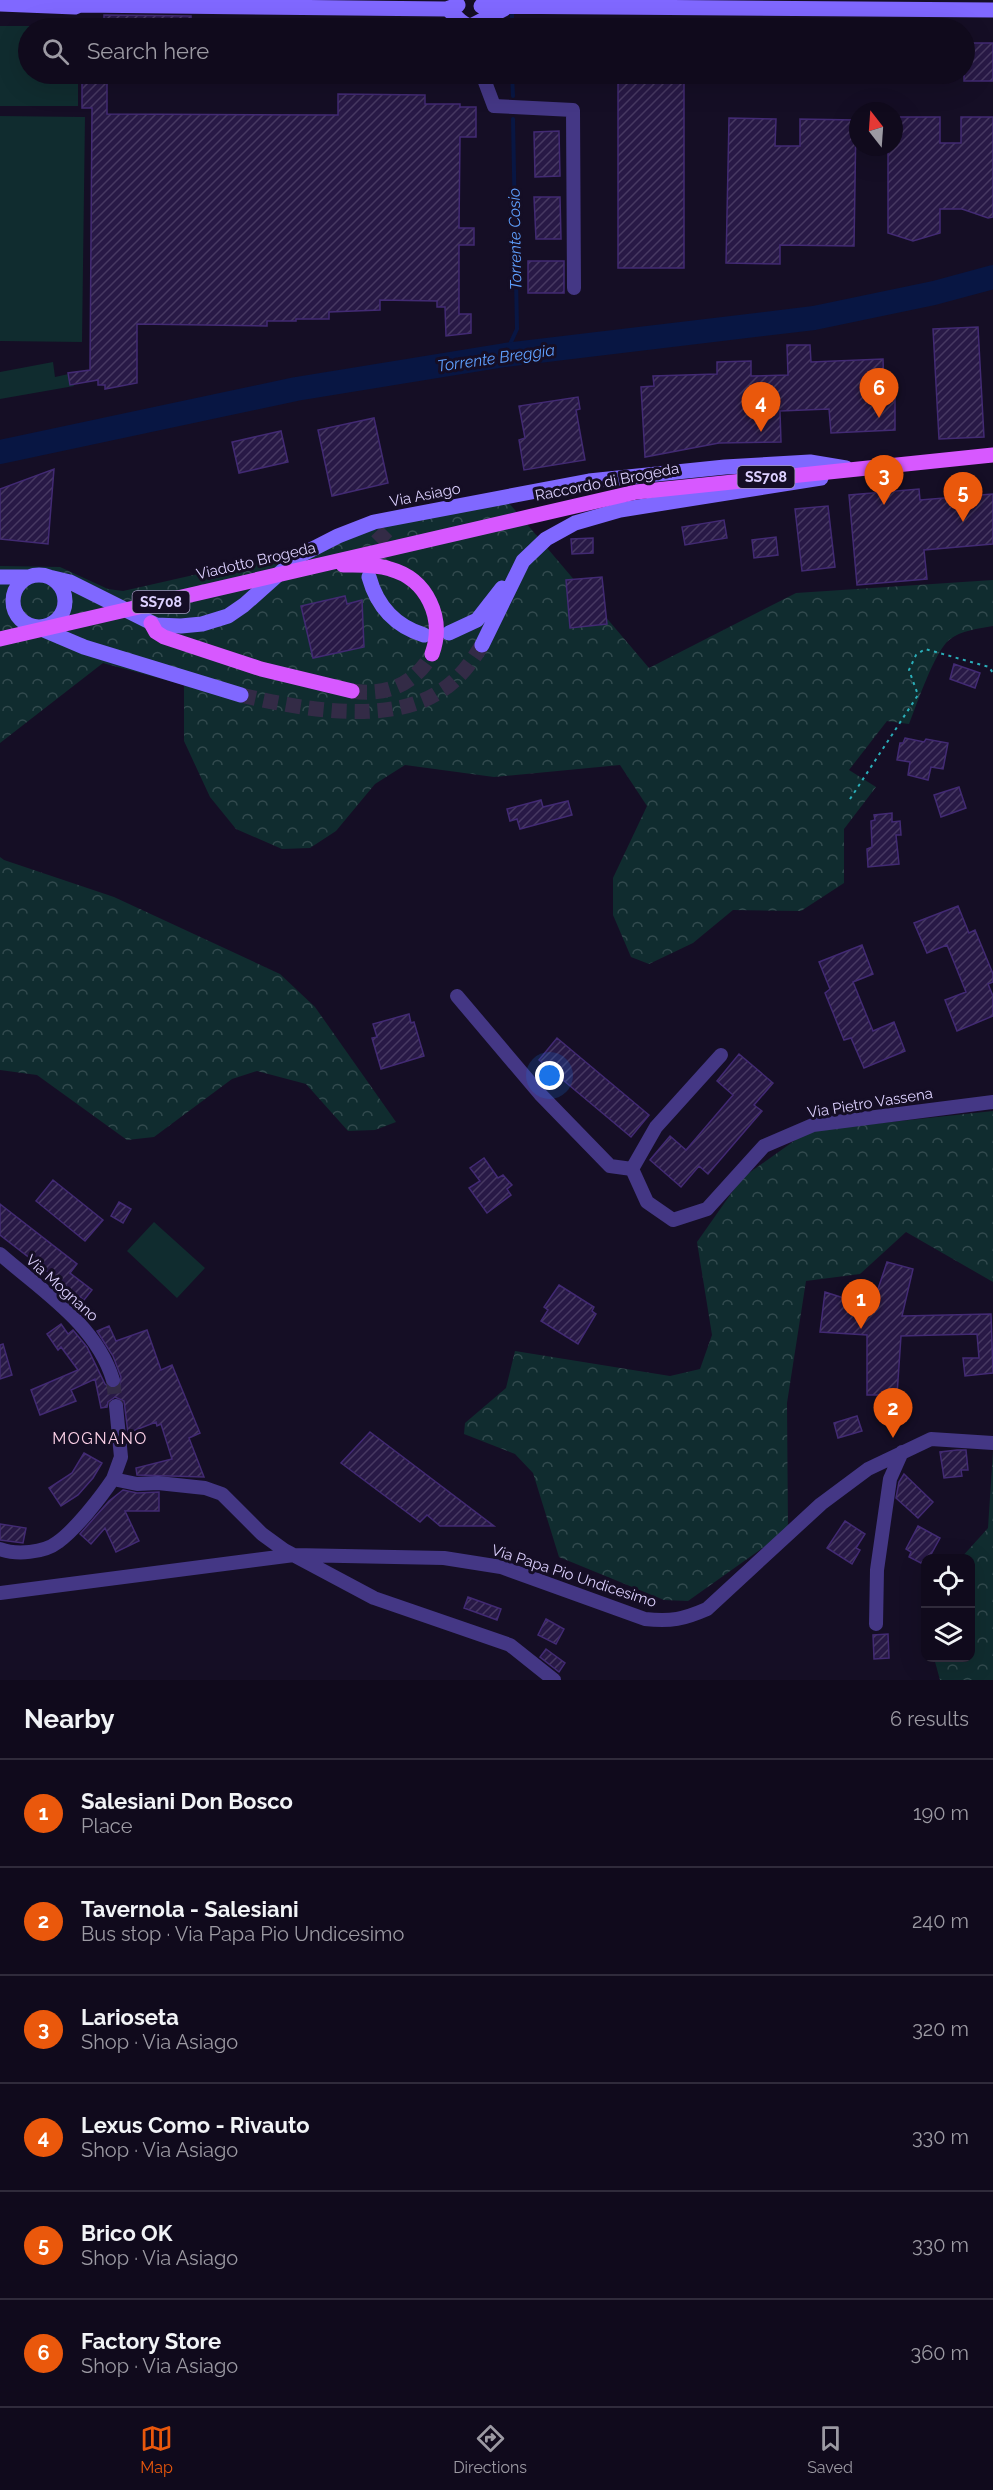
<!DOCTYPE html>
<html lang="en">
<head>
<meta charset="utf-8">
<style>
  :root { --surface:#100a1c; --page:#1e1829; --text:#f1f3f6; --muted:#9c9aa3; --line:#302b3b; --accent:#ea580c }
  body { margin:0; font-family:Raleway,sans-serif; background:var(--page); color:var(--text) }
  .controls { position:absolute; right:18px; bottom:18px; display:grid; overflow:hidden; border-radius:12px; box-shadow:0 6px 24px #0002 }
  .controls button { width:54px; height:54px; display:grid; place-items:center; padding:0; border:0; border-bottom:2px solid var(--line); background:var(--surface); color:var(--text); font:30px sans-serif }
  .compass { position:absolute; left:849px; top:102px; width:54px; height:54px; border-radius:50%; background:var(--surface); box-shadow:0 6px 24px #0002; rotate:343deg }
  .you { position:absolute; left:550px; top:1076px; width:21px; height:21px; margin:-15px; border:4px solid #fff; border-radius:50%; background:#1a73e8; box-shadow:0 0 0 9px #1a73e833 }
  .badge { display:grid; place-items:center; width:39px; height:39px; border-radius:50%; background:var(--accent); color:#fff; font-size:20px; font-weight:700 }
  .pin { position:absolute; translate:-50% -50px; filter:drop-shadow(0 2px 3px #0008) }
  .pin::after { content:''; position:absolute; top:32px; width:21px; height:18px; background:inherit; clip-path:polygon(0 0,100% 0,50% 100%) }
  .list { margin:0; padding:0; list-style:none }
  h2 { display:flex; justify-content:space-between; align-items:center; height:78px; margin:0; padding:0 24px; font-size:26px }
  h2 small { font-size:20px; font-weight:400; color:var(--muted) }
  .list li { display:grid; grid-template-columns:39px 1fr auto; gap:18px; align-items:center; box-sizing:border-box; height:108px; padding:0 24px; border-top:2px solid var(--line) }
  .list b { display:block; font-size:22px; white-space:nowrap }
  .list p { margin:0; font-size:20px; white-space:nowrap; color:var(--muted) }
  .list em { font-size:20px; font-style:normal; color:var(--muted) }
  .icon { flex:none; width:33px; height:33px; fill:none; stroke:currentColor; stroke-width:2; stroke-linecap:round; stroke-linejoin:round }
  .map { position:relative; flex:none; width:993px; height:1680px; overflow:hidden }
  .search { position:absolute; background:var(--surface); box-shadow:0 6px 24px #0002; left:18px; right:18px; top:18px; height:66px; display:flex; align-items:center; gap:15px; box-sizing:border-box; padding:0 21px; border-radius:33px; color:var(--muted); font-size:22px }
  .sheet { height:726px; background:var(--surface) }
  nav { display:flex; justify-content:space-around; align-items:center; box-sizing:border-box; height:84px; border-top:2px solid var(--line); background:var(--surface); font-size:16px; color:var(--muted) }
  nav a { display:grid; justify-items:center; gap:3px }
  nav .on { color:var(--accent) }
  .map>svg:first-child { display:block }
  .forest { fill:url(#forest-crowns) }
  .pitch { fill:#102c2f }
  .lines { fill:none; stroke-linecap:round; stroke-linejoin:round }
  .stream { stroke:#081643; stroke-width:4 }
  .river { stroke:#081643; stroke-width:24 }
  .building { fill:url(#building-hatch); stroke:#422a73; stroke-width:1.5 }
  .street-tunnel { stroke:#332b46; stroke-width:14; stroke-dasharray:14 7; stroke-linecap:butt }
  .secondary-tunnel { stroke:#332b46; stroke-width:15; stroke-dasharray:15 8; stroke-linecap:butt }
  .primary-tunnel { stroke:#332b46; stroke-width:15; stroke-dasharray:15 8; stroke-linecap:butt }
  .path { stroke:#2bafba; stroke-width:2; stroke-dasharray:3 4.5; stroke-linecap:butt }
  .street { stroke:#443785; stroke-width:14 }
  .secondary { stroke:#8068ff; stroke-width:15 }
  .primary { stroke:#d758ff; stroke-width:15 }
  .labels { text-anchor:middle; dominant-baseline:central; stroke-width:6; stroke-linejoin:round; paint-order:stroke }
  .shield { fill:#150e25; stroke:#a196be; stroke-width:1.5 }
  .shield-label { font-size:14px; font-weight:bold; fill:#ddd1ff }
  .street-label { font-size:15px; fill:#ddd1ff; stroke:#150e25 }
  .water-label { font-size:16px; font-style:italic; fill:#5fa0ff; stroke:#150e25 }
  .neighbourhood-label { font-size:16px; letter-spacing:1.5px; fill:#ffd3e9; stroke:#150e25 }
</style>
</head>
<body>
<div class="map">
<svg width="993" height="1680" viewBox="0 0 993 1680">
  <defs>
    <pattern id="forest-crowns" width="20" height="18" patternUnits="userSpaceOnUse" patternTransform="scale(1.5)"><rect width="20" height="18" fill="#102c2f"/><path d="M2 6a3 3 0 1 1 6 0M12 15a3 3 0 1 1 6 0" fill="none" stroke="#324a4e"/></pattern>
    <pattern id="building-hatch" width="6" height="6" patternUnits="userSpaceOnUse" patternTransform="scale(1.5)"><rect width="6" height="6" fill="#281946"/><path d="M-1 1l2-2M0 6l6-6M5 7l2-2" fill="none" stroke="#473962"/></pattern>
  </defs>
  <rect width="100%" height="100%" fill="#150e25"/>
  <path class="forest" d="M 503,496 L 649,668 L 796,593 L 993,580 L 993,626 C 978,629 961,630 949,640 C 934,653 917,704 909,724 L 887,721 L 849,770 L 876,787 L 844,829 L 844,883 L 801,911 L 733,910 L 693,943 L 649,964 L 631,957 L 613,915 L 613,878 L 647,806 L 620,765 L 494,777 L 405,765 L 375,784 L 336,831 L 310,848 L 282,849 L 236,829 L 210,797 L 184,741 L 184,685 L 103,663 L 0,743 L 0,566 L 60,567 L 108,589 L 123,591 L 242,564 Z
    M 0,857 L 4,860 L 114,897 L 280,974 L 315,1007 L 396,1122 L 375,1130 L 348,1131 L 306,1084 L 257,1071 L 232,1079 L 154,1137 L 127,1140 L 37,1075 L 0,1070 Z
    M 993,1111 L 993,1282 L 906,1232 L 860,1274 L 806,1281 L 787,1403 L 788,1530 L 688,1601 L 664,1600 L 559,1557 L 533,1473 L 515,1454 L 464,1434 L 465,1423 L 506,1388 L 515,1351 L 670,1376 L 700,1369 L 712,1335 L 697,1242 L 742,1178 L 808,1131 Z
    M 993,1451 L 993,1680 L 940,1680 L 934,1658 L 970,1658 L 970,1558 L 961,1558 L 988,1528 Z"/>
  <path class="pitch" d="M 0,26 L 78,26 L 78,28 L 28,28 L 28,74 L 78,74 L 78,106 L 0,106 Z
    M 0,116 L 85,117 L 82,342 L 0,341 Z
    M 53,362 L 55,377 L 73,373 L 74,386 L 0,399 L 0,372 Z
    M 154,1222 L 205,1268 L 177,1298 L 127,1251 Z"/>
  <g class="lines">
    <path class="stream" d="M 512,28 L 512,10
      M 512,74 L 513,96
      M 505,355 L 517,329 L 513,119"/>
    <path class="river" d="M 0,452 L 296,389 L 505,355 L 814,318 L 934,293 L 993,277"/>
  </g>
  <path class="building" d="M 104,15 L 191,16 L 191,28 L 104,28 Z
    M 964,43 L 993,43 L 993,81 L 964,81 Z
    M 82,74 L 107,74 L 107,114 L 338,115 L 338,94 L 425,95 L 425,104 L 460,104 L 460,107 L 476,107 L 476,137 L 460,137 L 459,228 L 474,228 L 474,245 L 459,245 L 459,314 L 471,314 L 471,333 L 446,336 L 445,307 L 437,307 L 437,301 L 380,300 L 380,310 L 329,312 L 329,319 L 296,319 L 296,321 L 267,321 L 267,326 L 137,324 L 137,383 L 105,389 L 105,385 L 98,385 L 98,380 L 70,385 L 68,373 L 90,370 L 92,108 L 82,108 Z
    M 618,74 L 684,74 L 684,268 L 618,268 Z
    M 894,117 L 940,117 L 940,143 L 961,143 L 961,117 L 993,117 L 993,217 L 988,218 L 962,209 L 940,209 L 940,233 L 913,241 L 888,233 L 888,147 L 894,147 Z
    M 729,118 L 776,119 L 775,146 L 800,146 L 800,119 L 856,120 L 854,246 L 780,245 L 780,264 L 726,263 Z
    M 559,131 L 560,176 L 535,177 L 534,132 Z
    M 534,197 L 560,197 L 561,239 L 536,239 Z
    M 528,261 L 564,261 L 564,293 L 528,293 Z
    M 978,327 L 984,437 L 939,439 L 933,329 Z
    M 787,345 L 810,345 L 811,362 L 883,359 L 884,387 L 895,387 L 895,430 L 831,433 L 829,409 L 780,411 L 781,442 L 719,443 L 645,457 L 641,387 L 654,386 L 653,376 L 717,374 L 717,362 L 751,361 L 751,376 L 788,375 Z
    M 578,397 L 580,409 L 576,410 L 585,460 L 524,470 L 519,440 L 525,438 L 519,406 Z
    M 374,418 L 388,483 L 332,496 L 318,430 Z
    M 281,431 L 288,462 L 239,473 L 232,442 Z
    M 54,469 L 48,544 L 0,539 L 0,489 Z
    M 919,489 L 920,500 L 993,494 L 993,544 L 924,550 L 927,579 L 857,585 L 849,495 Z
    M 828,506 L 835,567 L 802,571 L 795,509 Z
    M 724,520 L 727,538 L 685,545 L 682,527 Z
    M 776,537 L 778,555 L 754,558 L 752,540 Z
    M 593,538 L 593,553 L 572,554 L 571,539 Z
    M 602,577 L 607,624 L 570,628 L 566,580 Z
    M 345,596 L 347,604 L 362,600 L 364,647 L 313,658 L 301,606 Z
    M 954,664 L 980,673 L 975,688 L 950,679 Z
    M 905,738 L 924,742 L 926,739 L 948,743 L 943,769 L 931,767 L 928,780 L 908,775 L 910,762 L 897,760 L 900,743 L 903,743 Z
    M 959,787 L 966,808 L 941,817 L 934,795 Z
    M 541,800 L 543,807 L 568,801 L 572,815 L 520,829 L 517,819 L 510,821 L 507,809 Z
    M 892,813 L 892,822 L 900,821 L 901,835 L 896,835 L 899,864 L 868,867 L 867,849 L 872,847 L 871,821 L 875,820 L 874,815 Z
    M 958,906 L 969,933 L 975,930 L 993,974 L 993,982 L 988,984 L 993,996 L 993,1016 L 957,1031 L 945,1000 L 966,992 L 947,945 L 927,953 L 914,923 Z
    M 862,945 L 873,974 L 853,982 L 873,1031 L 894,1022 L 905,1051 L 864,1068 L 851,1038 L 844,1040 L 825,993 L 830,989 L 819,962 Z
    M 409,1014 L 411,1023 L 414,1022 L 424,1056 L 381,1069 L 372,1038 L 377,1037 L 373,1024 Z
    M 557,1038 L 649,1115 L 631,1137 L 539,1060 Z
    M 739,1054 L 773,1083 L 754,1105 L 762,1111 L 708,1174 L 699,1166 L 681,1187 L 650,1160 L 670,1136 L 686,1150 L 733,1095 L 717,1081 Z
    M 484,1158 L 498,1178 L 503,1175 L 512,1185 L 507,1189 L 511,1195 L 487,1213 L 469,1188 L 480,1181 L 470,1168 Z
    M 53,1180 L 103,1220 L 85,1241 L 36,1201 Z
    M 119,1202 L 131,1209 L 123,1223 L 111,1216 Z
    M 0,1204 L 77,1264 L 70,1273 L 92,1290 L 84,1300 L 0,1235 Z
    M 887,1262 L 913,1269 L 902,1316 L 991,1314 L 993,1373 L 965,1376 L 963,1358 L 979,1358 L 977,1334 L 901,1336 L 897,1395 L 867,1395 L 867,1335 L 820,1332 L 825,1292 L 872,1307 Z
    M 559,1285 L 594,1307 L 592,1311 L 596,1314 L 578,1344 L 541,1321 L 548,1310 L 544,1307 Z
    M 61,1324 L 68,1334 L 73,1330 L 87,1347 L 105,1384 L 112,1389 L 120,1385 L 121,1377 L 113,1356 L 97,1331 L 109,1326 L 116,1341 L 147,1330 L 161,1370 L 172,1365 L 200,1433 L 189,1438 L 204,1477 L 137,1475 L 136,1468 L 172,1459 L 161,1424 L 157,1426 L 156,1422 L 128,1433 L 124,1401 L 115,1397 L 108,1402 L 107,1407 L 101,1408 L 95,1379 L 71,1390 L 76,1401 L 40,1415 L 31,1390 L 78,1370 L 61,1347 L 58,1350 L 47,1334 Z
    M 3,1344 L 12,1375 L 0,1379 L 0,1345 Z
    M 857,1416 L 862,1431 L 838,1438 L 834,1423 Z
    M 370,1432 L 494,1526 L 440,1526 L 427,1515 L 420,1522 L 341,1463 Z
    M 957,1450 L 966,1450 L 968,1470 L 961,1470 L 962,1476 L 944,1478 L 940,1452 Z
    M 84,1453 L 102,1463 L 93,1478 L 78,1495 L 61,1506 L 49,1488 L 72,1473 Z
    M 904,1474 L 933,1502 L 918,1518 L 896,1498 L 899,1482 Z
    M 123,1490 L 137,1493 L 159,1492 L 159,1511 L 125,1511 L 139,1541 L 116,1552 L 105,1528 L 91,1544 L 80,1534 L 109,1501 Z
    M 845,1521 L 865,1534 L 856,1548 L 860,1550 L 852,1564 L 827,1548 Z
    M 0,1524 L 26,1528 L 23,1543 L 0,1540 Z
    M 918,1526 L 940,1538 L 929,1558 L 926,1558 L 925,1565 L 909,1557 L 911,1552 L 906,1549 Z
    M 468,1597 L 501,1609 L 497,1620 L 464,1608 Z
    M 546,1619 L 564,1629 L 556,1644 L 538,1635 Z
    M 888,1634 L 889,1658 L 874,1659 L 873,1635 Z
    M 546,1649 L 565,1663 L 559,1672 L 540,1657 Z"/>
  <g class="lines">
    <path class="street-tunnel" d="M 113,1380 L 116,1406"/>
    <path class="secondary-tunnel" d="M 368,562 L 371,547 L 390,528
      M 241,695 C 296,708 388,726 439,692 C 458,681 471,663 482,645"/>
    <path class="primary-tunnel" d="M 352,691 C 386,696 414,685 432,654"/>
    <path class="path" d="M 850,799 L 918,695 L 909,670 L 916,655 L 925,649 L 989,667 L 993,673"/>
    <path class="street" d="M 482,74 L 494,106 L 573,110 L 574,288
      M 457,996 L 540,1094 L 610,1166 L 632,1169
      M 721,1055 L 656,1127 L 632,1169 L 647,1202 L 673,1220 L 707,1209 L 764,1146 L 813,1125 L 993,1102
      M 0,1254 C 42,1291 96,1324 113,1380
      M 113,1479 L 121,1457 L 116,1406
      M 0,1549 C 16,1555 44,1553 58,1542 C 76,1529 101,1497 113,1479 L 137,1484 L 158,1483 L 205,1488 L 222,1494 L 262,1534 L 284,1550 L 374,1598 L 510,1645 L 554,1680
      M 0,1593 L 294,1555 L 444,1558 L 501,1567 L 645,1619 C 671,1622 684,1619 707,1609 L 821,1504 L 868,1469 L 931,1439 L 993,1443
      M 876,1624 L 877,1570 L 890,1479 L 902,1452"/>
    <path class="secondary" d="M 0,4 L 75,7 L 80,5 L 446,9 L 458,5
      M 481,6 L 993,10
      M 446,9 C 456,13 459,24 471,26 L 504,9
      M13 601a26 26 0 1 1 52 0a26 26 0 1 1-52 0Z
      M 0,577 L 28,577
      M 49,577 L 70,582 L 156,625 L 181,626 L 202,624 L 228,616 L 244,605 L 299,556 L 338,536 L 374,522 L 589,481 L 725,467 L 810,462 L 846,468
      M 369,577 C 377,606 395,626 424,635
      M 37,627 L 84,647 L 241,695
      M 449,633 L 477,620 L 502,588
      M 482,645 L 523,561 L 546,539 L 575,523 L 620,510 L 821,478"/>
    <path class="primary" d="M 343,565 C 358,565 375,564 390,569 C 427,579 445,618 432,654
      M 151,623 L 156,632 L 164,637 L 261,669 L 352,691
      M 0,639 L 636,492 L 993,455"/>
  </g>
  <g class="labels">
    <g class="shield">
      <rect x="737.5" y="466" width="57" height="22" rx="4.5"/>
      <rect x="132.5" y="591" width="57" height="22" rx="4.5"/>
    </g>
    <g class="shield-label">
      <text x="766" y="477">SS708</text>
      <text x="161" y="602">SS708</text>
    </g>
    <g class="street-label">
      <text transform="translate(607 482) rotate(-11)">Raccordo di Brogeda</text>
      <text transform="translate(425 495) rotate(-11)">Via Asiago</text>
      <text transform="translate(256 561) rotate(-13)">Viadotto Brogeda</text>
      <text transform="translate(870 1103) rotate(-9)">Via Pietro Vassena</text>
      <text transform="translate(62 1288) rotate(42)">Via Mognano</text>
      <text transform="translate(574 1576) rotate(18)">Via Papa Pio Undicesimo</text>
    </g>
    <g class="water-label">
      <text transform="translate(515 239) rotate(-91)">Torrente Cosio</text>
      <text transform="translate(496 358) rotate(-8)">Torrente Breggia</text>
    </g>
    <g class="neighbourhood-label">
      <text x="100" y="1438">MOGNANO</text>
    </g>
  </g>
</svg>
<div class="controls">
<button><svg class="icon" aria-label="locate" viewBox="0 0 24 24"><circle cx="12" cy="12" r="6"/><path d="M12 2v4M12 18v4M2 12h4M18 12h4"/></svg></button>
<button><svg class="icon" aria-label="layers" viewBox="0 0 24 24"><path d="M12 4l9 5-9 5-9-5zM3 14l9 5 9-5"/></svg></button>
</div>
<svg class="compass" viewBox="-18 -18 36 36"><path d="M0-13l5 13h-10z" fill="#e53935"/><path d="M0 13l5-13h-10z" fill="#9c9aa3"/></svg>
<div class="you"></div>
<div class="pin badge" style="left:861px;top:1329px">1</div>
<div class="pin badge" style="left:893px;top:1438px">2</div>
<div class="pin badge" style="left:884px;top:505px">3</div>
<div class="pin badge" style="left:761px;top:432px">4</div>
<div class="pin badge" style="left:963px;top:522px">5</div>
<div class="pin badge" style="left:879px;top:418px">6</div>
<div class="search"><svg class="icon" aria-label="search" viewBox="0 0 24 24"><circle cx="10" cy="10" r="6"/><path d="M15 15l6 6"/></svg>Search here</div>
</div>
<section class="sheet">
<h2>Nearby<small>6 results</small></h2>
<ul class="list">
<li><span class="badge">1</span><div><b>Salesiani Don Bosco</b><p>Place</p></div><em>190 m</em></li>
<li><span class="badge">2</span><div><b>Tavernola - Salesiani</b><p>Bus stop · Via Papa Pio Undicesimo</p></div><em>240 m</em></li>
<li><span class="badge">3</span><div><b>Larioseta</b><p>Shop · Via Asiago</p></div><em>320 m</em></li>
<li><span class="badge">4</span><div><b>Lexus Como - Rivauto</b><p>Shop · Via Asiago</p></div><em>330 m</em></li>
<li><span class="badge">5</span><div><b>Brico OK</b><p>Shop · Via Asiago</p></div><em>330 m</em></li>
<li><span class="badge">6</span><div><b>Factory Store</b><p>Shop · Via Asiago</p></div><em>360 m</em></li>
</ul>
</section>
<nav>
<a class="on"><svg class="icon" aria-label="map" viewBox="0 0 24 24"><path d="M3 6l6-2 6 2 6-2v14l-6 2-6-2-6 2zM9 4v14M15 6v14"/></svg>Map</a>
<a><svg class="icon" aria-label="directions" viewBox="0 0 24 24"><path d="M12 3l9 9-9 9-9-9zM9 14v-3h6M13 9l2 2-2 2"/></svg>Directions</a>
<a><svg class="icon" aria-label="saved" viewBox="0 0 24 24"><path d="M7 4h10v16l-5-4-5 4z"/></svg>Saved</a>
</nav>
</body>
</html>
